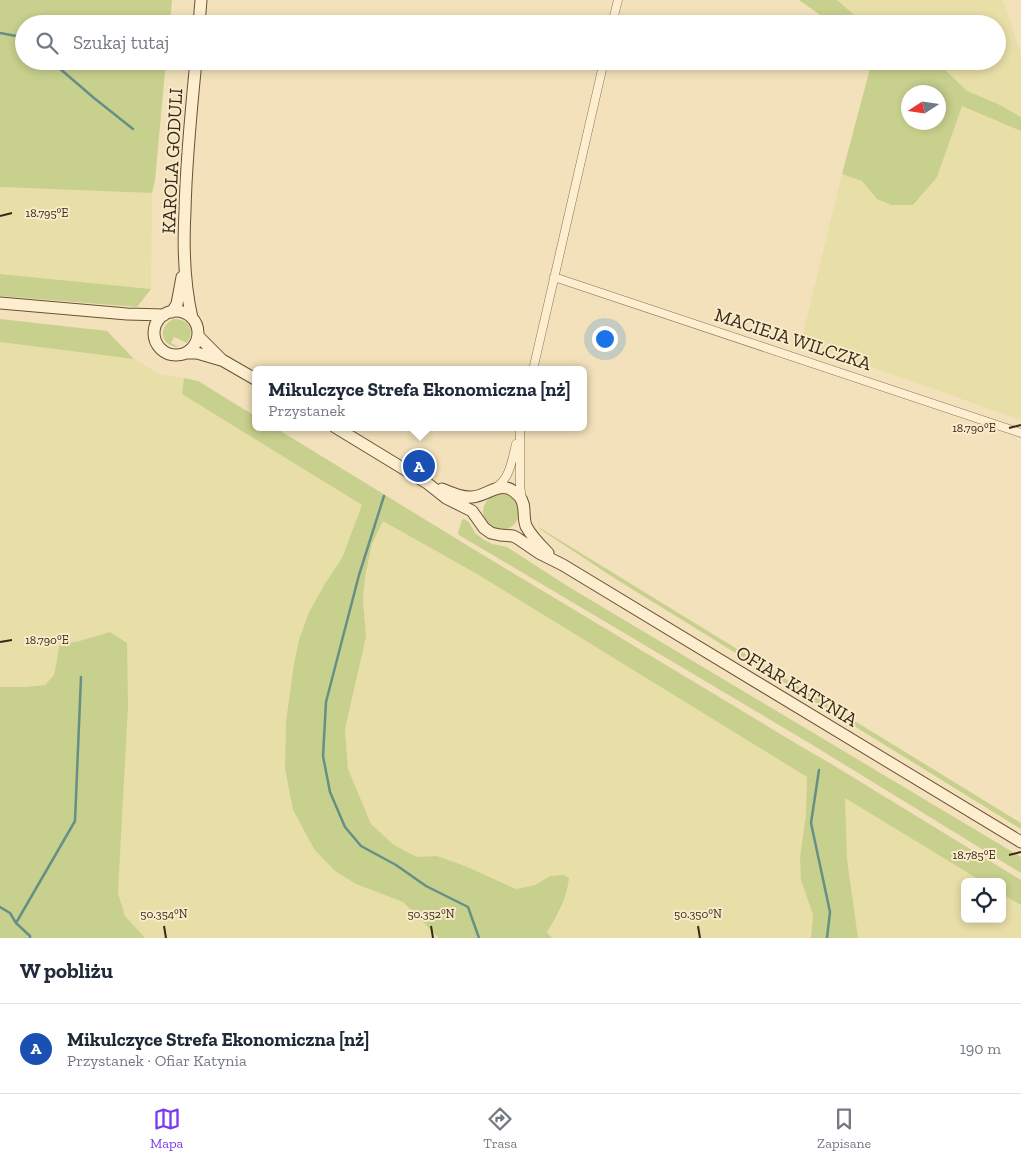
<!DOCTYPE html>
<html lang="pl">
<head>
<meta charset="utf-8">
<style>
  :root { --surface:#fff; --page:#f2f2f3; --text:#1f2937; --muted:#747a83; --line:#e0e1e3; --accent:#7c3aed }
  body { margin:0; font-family:"Zilla Slab",serif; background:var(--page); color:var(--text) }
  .controls { position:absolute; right:15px; bottom:15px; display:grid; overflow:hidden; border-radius:8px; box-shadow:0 2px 8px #0003 }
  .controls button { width:45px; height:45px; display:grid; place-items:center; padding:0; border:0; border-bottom:1px solid var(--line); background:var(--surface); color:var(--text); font:25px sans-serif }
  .compass { position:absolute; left:901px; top:85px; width:45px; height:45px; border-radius:50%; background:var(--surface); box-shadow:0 2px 8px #0003; rotate:258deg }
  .you { position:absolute; left:604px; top:338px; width:18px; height:18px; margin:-12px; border:4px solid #fff; border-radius:50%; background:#1a73e8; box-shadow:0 0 0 8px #1a73e833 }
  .badge { display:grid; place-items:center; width:32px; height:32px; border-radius:50%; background:var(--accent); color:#fff; font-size:16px; font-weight:700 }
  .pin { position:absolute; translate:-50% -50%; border:2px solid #fff; box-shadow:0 1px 5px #0006 }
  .popup { position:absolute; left:252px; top:366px; width:335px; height:65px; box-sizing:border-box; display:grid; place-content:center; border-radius:8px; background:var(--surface); filter:drop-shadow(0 1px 4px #0005); font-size:16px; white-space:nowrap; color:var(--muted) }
  .popup b { font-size:19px; color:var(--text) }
  .popup::after { content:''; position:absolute; left:50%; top:100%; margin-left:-10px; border:10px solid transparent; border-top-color:var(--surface) }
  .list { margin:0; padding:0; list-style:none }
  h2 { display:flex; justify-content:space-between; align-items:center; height:65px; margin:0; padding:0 20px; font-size:21px }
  h2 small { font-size:16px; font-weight:400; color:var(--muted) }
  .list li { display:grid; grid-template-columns:32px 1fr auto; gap:15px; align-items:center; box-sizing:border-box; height:90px; padding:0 20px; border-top:1px solid var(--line) }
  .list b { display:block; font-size:19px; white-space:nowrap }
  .list p { margin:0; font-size:16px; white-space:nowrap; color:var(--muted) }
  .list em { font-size:16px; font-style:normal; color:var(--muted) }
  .icon { flex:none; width:28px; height:28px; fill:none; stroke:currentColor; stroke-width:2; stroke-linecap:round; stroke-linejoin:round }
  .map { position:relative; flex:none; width:1021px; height:938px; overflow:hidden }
  .search { position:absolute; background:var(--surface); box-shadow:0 2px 8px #0003; left:15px; right:15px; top:15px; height:55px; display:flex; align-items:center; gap:12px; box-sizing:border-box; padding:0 18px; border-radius:28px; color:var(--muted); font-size:19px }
  .sheet { height:155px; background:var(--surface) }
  nav { display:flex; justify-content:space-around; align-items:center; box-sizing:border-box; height:70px; border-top:1px solid var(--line); background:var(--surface); font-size:14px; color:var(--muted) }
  nav a { display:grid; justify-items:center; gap:2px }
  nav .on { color:var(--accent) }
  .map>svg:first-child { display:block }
  .farmland { fill:#e8dea7 }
  .green { fill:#c8d08d; fill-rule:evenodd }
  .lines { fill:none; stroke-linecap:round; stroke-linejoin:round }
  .stream { stroke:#669085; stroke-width:2.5 }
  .street-casing { stroke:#8a7053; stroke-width:9 }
  .secondary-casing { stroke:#6b5136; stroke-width:13 }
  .street { stroke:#fceece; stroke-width:8 }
  .secondary { stroke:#fceece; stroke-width:11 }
  .ticks { fill:none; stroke:#372819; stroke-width:2 }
  .labels { text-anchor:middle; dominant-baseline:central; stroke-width:4; stroke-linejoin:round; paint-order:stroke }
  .street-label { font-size:19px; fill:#372819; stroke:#f9ebca }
  .ticks-label { font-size:12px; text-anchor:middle; fill:#372819; stroke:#f9ebca; stroke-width:4; stroke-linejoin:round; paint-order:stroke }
</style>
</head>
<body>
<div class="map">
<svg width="1021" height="938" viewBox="0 0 1021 938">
  <rect width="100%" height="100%" fill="#f2e1ba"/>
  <path class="farmland" d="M 837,0 L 1003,0 L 1021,53 L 1021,117 L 998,104 L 967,91 L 936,61 L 997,61 L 997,24 L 865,24 Z
    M 961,105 L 1021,131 L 1021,420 L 801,342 L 842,174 L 862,181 L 877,199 L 937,177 Z
    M 0,187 L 152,193 L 151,289 L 0,274 Z
    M 0,342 L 134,359 L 161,375 L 184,378 L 182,394 L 362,505 L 342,558 L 326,582 L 309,612 L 299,640 L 294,664 L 286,721 L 285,769 L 293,810 L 314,849 L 335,871 L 356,884 L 403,902 L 439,938 L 145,938 L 125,916 L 118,893 L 128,707 L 110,632 L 76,642 L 60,643 L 54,675 L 45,685 L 25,687 L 0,687 Z
    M 383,520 L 477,574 L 807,777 L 806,814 L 801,880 L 813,915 L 811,938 L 552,938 L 547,932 L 559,914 L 568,889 L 550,876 L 535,885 L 516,889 L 465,866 L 437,856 L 418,857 L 394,845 L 371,824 L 348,769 L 345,729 L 366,637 L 363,599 L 365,577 L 372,544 Z
    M 845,798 L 983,882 L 965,882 L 965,919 L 1002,919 L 1002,894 L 1021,905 L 1021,938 L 858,938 L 847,859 Z"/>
  <path class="green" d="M 0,0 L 172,0 L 170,24 L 24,24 L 24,61 L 166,61 L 155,180 L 152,193 L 0,187 Z
    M 799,0 L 837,0 L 865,24 L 833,24 Z
    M 872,61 L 936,61 L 967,91 L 998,104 L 1021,117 L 1021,131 L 962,106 L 937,177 L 913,205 L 892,205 L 877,199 L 862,181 L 842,174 ZM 908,92 L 938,92 L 938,122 L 908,122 Z
    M 0,274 L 151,289 L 137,307 L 0,296 Z
    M 0,319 L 107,331 L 134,359 L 0,342 Z
    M 174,319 C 190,319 195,331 187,343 L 174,337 L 171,343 L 179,347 C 160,347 157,326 174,319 Z
    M 184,378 L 198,381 L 255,416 L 255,427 L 274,427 L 483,555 L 807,750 L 828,762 L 1021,880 L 1021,905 L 1002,894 L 1002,882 L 983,882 L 845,798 L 847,859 L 858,938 L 811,938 L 813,915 L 801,880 L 800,858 L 806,814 L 807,777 L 477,574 L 383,521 L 372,544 L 365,577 L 363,599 L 366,637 L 345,729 L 348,769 L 371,824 L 394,845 L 417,857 L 437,856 L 465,866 L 516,889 L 535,885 L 550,876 L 563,875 L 569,878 C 567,898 558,915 547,932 L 552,938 L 439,938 L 403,902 L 356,884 L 335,871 L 314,849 L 293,810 L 285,769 L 286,721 L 294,664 L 299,640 L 309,612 L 326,582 L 342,558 L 362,505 L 182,394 Z
    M483 512a18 18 0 1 1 36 0a18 18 0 1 1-36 0Z
    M 533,497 L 540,528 L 1021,823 L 1021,829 L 614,578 L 540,529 Z
    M 464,519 L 469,522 L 475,533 L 484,540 L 492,544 L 507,547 L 569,587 L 1021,857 L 1021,873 L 806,741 L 459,535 L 458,533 L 462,520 Z
    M 110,632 L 127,643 L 128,707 L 118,893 L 125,916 L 145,938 L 0,938 L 0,687 L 25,687 L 45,685 L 54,675 L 60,643 L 76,642 Z"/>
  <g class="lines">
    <path class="stream" d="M 0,33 L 16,36 L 24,41
      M 51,61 L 94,98 L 133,129
      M 384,496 L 359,575 L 326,702 L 323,756 L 330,792 L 345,827 L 361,846 L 396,865 L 426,886 L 468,907 L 479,938
      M 819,770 L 811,823 L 830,912 L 827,938
      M 0,907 L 10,913 L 16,923 L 30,936 L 30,938
      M 16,923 L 75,821 L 81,677"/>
    <defs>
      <path id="street" d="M 612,24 L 618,0
        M 554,277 L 1021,433
        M 533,370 L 604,61
        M 520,431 L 520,486 L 522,499
        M 495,488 C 510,479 512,460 516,444"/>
      <path id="secondary" d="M 199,24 L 201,0
        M 0,303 L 127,314 L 164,315
        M154 333a22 22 0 1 1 44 0a22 22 0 1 1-44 0Z
        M 172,312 L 177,304 L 182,277
        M 192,318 C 184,283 183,247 185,211 C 186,161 191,111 196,61
        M 198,336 L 222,360 L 255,379
        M 186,353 L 197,353 L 221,360
        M 335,427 L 427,483 L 446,498 L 472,511 L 484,528 L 491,533 L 500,535 L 513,536 L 517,538 L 539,553 L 563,565 L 1021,842
        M 442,489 C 451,493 462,498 472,497 C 489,496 502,477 519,496 C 527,505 522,515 526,526 C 531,536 540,545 548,553"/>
    </defs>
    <use href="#street" class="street-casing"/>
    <use href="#secondary" class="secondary-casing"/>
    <use href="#street" class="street"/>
    <use href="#secondary" class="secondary"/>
  </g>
  <path class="ticks" d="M 0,216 L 12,213M 1009,428 L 1021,425M 0,642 L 12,640M 1009,855 L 1021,852M 164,926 L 166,938M 431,926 L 433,938M 698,926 L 700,938"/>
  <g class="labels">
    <g class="street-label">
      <text transform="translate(172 161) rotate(-87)">KAROLA GODULI</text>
      <text transform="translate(793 339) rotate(18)">MACIEJA WILCZKA</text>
      <text transform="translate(797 686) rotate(31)">OFIAR KATYNIA</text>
    </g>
  </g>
  <g class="ticks-label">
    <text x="47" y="217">18.795°E</text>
    <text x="974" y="432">18.790°E</text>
    <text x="47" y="644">18.790°E</text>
    <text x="974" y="859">18.785°E</text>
    <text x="164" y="918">50.354°N</text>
    <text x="431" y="918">50.352°N</text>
    <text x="698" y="918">50.350°N</text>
  </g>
</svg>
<div class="controls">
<button><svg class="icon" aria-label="locate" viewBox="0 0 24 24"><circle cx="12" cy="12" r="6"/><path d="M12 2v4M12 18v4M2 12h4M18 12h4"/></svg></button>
</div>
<svg class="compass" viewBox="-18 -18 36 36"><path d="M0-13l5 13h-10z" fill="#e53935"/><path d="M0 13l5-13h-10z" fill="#747a83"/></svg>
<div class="you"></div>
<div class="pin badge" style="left:419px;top:466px;background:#1a4fb4">A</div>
<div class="popup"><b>Mikulczyce Strefa Ekonomiczna [nż]</b>Przystanek</div>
<div class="search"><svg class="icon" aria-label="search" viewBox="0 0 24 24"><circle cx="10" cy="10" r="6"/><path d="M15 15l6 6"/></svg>Szukaj tutaj</div>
</div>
<section class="sheet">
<h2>W pobliżu<small></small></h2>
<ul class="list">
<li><span class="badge" style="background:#1a4fb4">A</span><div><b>Mikulczyce Strefa Ekonomiczna [nż]</b><p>Przystanek · Ofiar Katynia</p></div><em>190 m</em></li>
</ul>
</section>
<nav>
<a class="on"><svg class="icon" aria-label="map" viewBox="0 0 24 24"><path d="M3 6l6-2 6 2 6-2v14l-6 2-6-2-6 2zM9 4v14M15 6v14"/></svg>Mapa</a>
<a><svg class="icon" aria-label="directions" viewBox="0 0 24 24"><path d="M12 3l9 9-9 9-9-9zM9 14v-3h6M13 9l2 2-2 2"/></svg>Trasa</a>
<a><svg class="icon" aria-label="saved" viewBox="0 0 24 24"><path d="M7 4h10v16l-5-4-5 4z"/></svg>Zapisane</a>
</nav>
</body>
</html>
